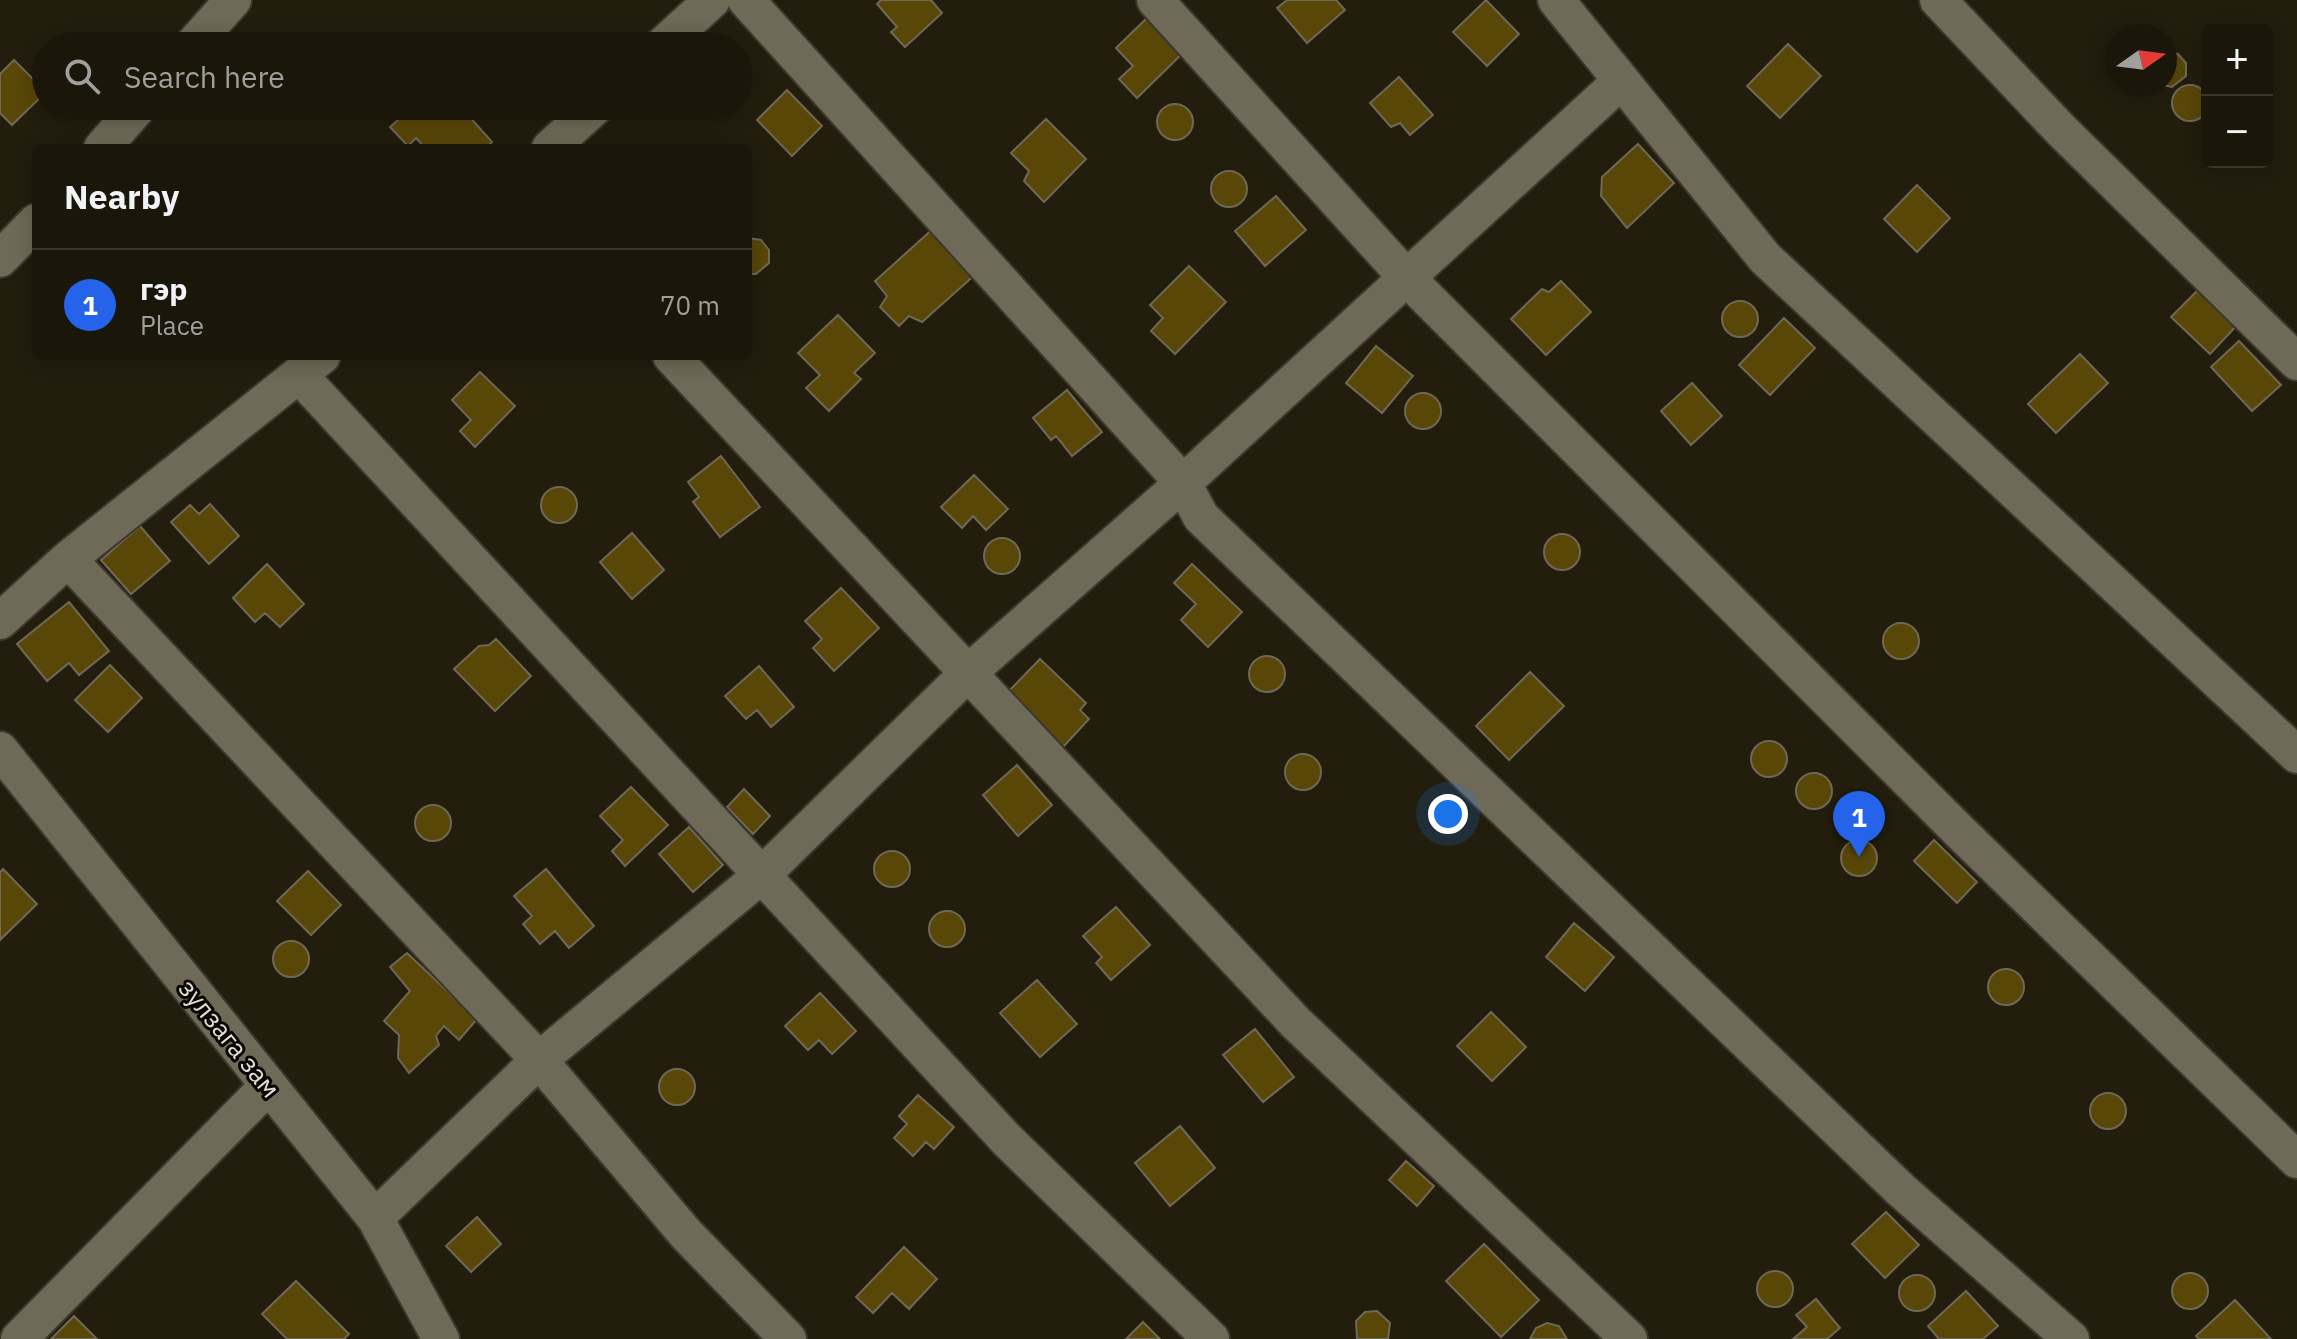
<!DOCTYPE html>
<html lang="en">
<head>
<meta charset="utf-8">
<style>
  :root { --surface:#1a160a; --page:#231f13; --text:#f1f3f6; --muted:#9f9f9c; --line:#38352b; --accent:#2563eb }
  body { margin:0; font-family:"IBM Plex Sans",sans-serif; background:var(--page); color:var(--text) }
  .controls { position:absolute; right:24px; top:24px; display:grid; overflow:hidden; border-radius:12px; box-shadow:0 4px 20px #0003 }
  .controls button { width:72px; height:72px; display:grid; place-items:center; padding:0; border:0; border-bottom:2px solid var(--line); background:var(--surface); color:var(--text); font:40px sans-serif }
  .compass { position:absolute; left:2105px; top:24px; width:72px; height:72px; border-radius:50%; background:var(--surface); box-shadow:0 4px 20px #0003; rotate:76deg }
  .you { position:absolute; left:1448px; top:814px; width:28px; height:28px; margin:-20px; border:6px solid #fff; border-radius:50%; background:#1a73e8; box-shadow:0 0 0 12px #1a73e833 }
  .badge { display:grid; place-items:center; width:52px; height:52px; border-radius:50%; background:var(--accent); color:#fff; font-size:26px; font-weight:700 }
  .pin { position:absolute; translate:-50% -66px; filter:drop-shadow(0 2px 4px #0008) }
  .pin::after { content:''; position:absolute; top:42px; width:28px; height:24px; background:inherit; clip-path:polygon(0 0,100% 0,50% 100%) }
  .list { margin:0; padding:0; list-style:none }
  h2 { display:flex; justify-content:space-between; align-items:center; height:104px; margin:0; padding:0 32px; font-size:34px }
  h2 small { font-size:26px; font-weight:400; color:var(--muted) }
  .list li { display:grid; grid-template-columns:52px 1fr auto; gap:24px; align-items:center; box-sizing:border-box; height:112px; padding:0 32px; border-top:2px solid var(--line) }
  .list b { display:block; font-size:30px; white-space:nowrap }
  .list p { margin:0; font-size:26px; white-space:nowrap; color:var(--muted) }
  .list em { font-size:26px; font-style:normal; color:var(--muted) }
  .icon { flex:none; width:44px; height:44px; fill:none; stroke:currentColor; stroke-width:2; stroke-linecap:round; stroke-linejoin:round }
  .map { position:relative; flex:none; width:2297px; height:1339px; overflow:hidden }
  .search { position:absolute; background:var(--surface); box-shadow:0 4px 20px #0003; left:32px; top:32px; width:720px; height:88px; display:flex; align-items:center; gap:20px; box-sizing:border-box; padding:0 28px; border-radius:44px; color:var(--muted); font-size:30px }
  .panel { position:absolute; background:var(--surface); box-shadow:0 4px 20px #0003; left:32px; top:144px; width:720px; height:216px; border-radius:12px }
  .map>svg:first-child { display:block }
  .building { fill:#594708; stroke:#6e6856; stroke-width:2 }
  .lines { fill:none; stroke-linecap:round; stroke-linejoin:round }
  .street-casing { stroke:#3b372f; stroke-width:40 }
  .street { stroke:#6f6957; stroke-width:36 }
  .labels { text-anchor:middle; dominant-baseline:central; stroke-width:6; stroke-linejoin:round; paint-order:stroke }
  .street-label { font-size:26px; fill:#e2dfd5; stroke:#090703 }
</style>
</head>
<body>
<div class="map">
<svg width="2297" height="1339" viewBox="0 0 2297 1339">
  <rect width="100%" height="100%" fill="#221d0d"/>
  <path class="building" d="M 881,0 L 931,0 L 942,13 L 905,47 L 891,32 L 897,27 L 877,4 Z
    M 1287,0 L 1336,0 L 1345,10 L 1307,43 L 1277,8 Z
    M 1486,0 L 1519,34 L 1487,66 L 1453,32 Z
    M 1152,13 L 1187,49 L 1137,98 L 1119,79 L 1133,66 L 1116,48 Z
    M 1788,44 L 1821,76 L 1780,118 L 1747,86 Z
    M 2165,51 L 2178,54 L 2186,63 L 2186,76 L 2172,87 L 2158,84 L 2165,84 Z
    M 14,60 L 46,92 L 12,125 L 0,113 L 0,74 Z
    M 1399,77 L 1433,115 L 1410,135 L 1400,123 L 1391,127 L 1370,103 Z
    M2172 103a18 18 0 1 1 36 0a18 18 0 1 1-36 0Z
    M 787,90 L 822,126 L 792,156 L 757,120 Z
    M1157 122a18 18 0 1 1 36 0a18 18 0 1 1-36 0Z
    M 414,106 L 435,106 L 442,113 L 450,106 L 460,106 L 492,142 L 486,148 L 425,148 L 416,138 L 408,146 L 390,127 Z
    M 1046,119 L 1086,159 L 1044,202 L 1024,181 L 1029,171 L 1011,153 Z
    M 1638,144 L 1674,183 L 1627,228 L 1601,196 L 1602,177 Z
    M1211 189a18 18 0 1 1 36 0a18 18 0 1 1-36 0Z
    M 1917,185 L 1950,218 L 1917,252 L 1884,219 Z
    M 1276,196 L 1306,230 L 1265,266 L 1235,231 Z
    M 935,227 L 977,273 L 922,322 L 909,316 L 899,326 L 880,307 L 887,296 L 875,281 Z
    M 748,238 L 761,240 L 769,250 L 769,263 L 756,274 L 748,274 Z
    M 1189,266 L 1226,302 L 1175,354 L 1151,331 L 1163,318 L 1150,305 Z
    M 1561,281 L 1591,312 L 1546,355 L 1511,319 L 1542,289 L 1549,292 Z
    M 2204,284 L 2242,320 L 2210,354 L 2171,317 Z
    M1722 319a18 18 0 1 1 36 0a18 18 0 1 1-36 0Z
    M 838,315 L 875,353 L 854,373 L 861,379 L 829,411 L 806,388 L 820,375 L 798,353 Z
    M 1784,318 L 1815,348 L 1770,395 L 1739,365 Z
    M 2239,341 L 2281,385 L 2252,411 L 2211,367 Z
    M 1376,346 L 1413,376 L 1382,413 L 1346,383 Z
    M 2080,354 L 2108,383 L 2056,433 L 2028,404 Z
    M 480,372 L 515,406 L 475,447 L 460,431 L 471,420 L 452,400 Z
    M 1692,383 L 1722,416 L 1691,445 L 1661,411 Z
    M 1067,390 L 1102,432 L 1072,456 L 1056,436 L 1051,440 L 1033,418 Z
    M1405 411a18 18 0 1 1 36 0a18 18 0 1 1-36 0Z
    M 721,456 L 760,507 L 720,537 L 693,502 L 699,497 L 688,482 Z
    M 974,475 L 1008,509 L 986,530 L 973,516 L 962,528 L 941,507 Z
    M541 505a18 18 0 1 1 36 0a18 18 0 1 1-36 0Z
    M 210,504 L 239,536 L 209,564 L 171,522 L 190,505 L 199,514 Z
    M 140,526 L 170,561 L 131,594 L 101,560 Z
    M 632,533 L 664,570 L 632,599 L 600,562 Z
    M1544 552a18 18 0 1 1 36 0a18 18 0 1 1-36 0Z
    M984 556a18 18 0 1 1 36 0a18 18 0 1 1-36 0Z
    M 267,564 L 304,604 L 280,627 L 265,613 L 255,622 L 233,598 Z
    M 1192,564 L 1242,612 L 1208,647 L 1181,620 L 1196,604 L 1174,583 Z
    M 841,588 L 879,628 L 834,671 L 813,648 L 822,639 L 805,621 Z
    M 69,602 L 109,651 L 79,675 L 69,663 L 47,681 L 17,644 Z
    M1883 641a18 18 0 1 1 36 0a18 18 0 1 1-36 0Z
    M 496,639 L 531,676 L 495,711 L 454,669 L 479,646 L 489,645 Z
    M1249 674a18 18 0 1 1 36 0a18 18 0 1 1-36 0Z
    M 1040,659 L 1086,703 L 1080,710 L 1089,719 L 1063,747 L 1006,694 Z
    M 110,665 L 142,698 L 108,732 L 75,700 Z
    M 759,666 L 794,707 L 771,727 L 757,710 L 746,719 L 725,696 Z
    M 1530,672 L 1564,706 L 1509,760 L 1476,726 Z
    M1751 759a18 18 0 1 1 36 0a18 18 0 1 1-36 0Z
    M1285 772a18 18 0 1 1 36 0a18 18 0 1 1-36 0Z
    M 1017,765 L 1052,805 L 1018,836 L 983,795 Z
    M1796 791a18 18 0 1 1 36 0a18 18 0 1 1-36 0Z
    M 631,787 L 668,825 L 625,866 L 612,851 L 623,840 L 600,816 Z
    M 744,789 L 770,816 L 753,834 L 727,807 Z
    M415 823a18 18 0 1 1 36 0a18 18 0 1 1-36 0Z
    M 689,827 L 723,865 L 693,892 L 659,854 Z
    M1841 858a18 18 0 1 1 36 0a18 18 0 1 1-36 0Z
    M 1934,840 L 1977,882 L 1957,903 L 1914,861 Z
    M874 869a18 18 0 1 1 36 0a18 18 0 1 1-36 0Z
    M 3,869 L 37,904 L 0,940 L 0,872 Z
    M 546,869 L 594,926 L 569,948 L 555,931 L 540,944 L 523,924 L 532,916 L 514,896 Z
    M 308,871 L 341,905 L 311,935 L 277,901 Z
    M 1116,907 L 1150,945 L 1111,980 L 1096,963 L 1102,957 L 1083,936 Z
    M929 929a18 18 0 1 1 36 0a18 18 0 1 1-36 0Z
    M 1574,923 L 1614,957 L 1585,991 L 1546,957 Z
    M273 959a18 18 0 1 1 36 0a18 18 0 1 1-36 0Z
    M 407,953 L 477,1019 L 459,1040 L 444,1026 L 436,1036 L 439,1045 L 409,1073 L 398,1058 L 399,1035 L 384,1021 L 410,991 L 390,967 Z
    M1988 987a18 18 0 1 1 36 0a18 18 0 1 1-36 0Z
    M 1037,980 L 1077,1024 L 1040,1057 L 1000,1013 Z
    M 820,993 L 856,1031 L 832,1054 L 819,1040 L 808,1050 L 785,1026 Z
    M 1491,1012 L 1526,1047 L 1492,1081 L 1457,1046 Z
    M 1255,1029 L 1294,1077 L 1263,1102 L 1223,1055 Z
    M659 1087a18 18 0 1 1 36 0a18 18 0 1 1-36 0Z
    M2090 1111a18 18 0 1 1 36 0a18 18 0 1 1-36 0Z
    M 918,1095 L 954,1127 L 934,1149 L 926,1142 L 913,1156 L 894,1138 L 907,1124 L 899,1116 Z
    M 1180,1126 L 1215,1168 L 1170,1206 L 1135,1163 Z
    M 1406,1161 L 1434,1186 L 1417,1206 L 1389,1180 Z
    M 1886,1212 L 1919,1245 L 1885,1278 L 1852,1244 Z
    M 477,1217 L 501,1244 L 471,1272 L 446,1246 Z
    M 1484,1244 L 1539,1300 L 1501,1337 L 1446,1281 Z
    M 904,1247 L 937,1279 L 909,1309 L 892,1293 L 873,1313 L 856,1297 Z
    M1757 1289a18 18 0 1 1 36 0a18 18 0 1 1-36 0Z
    M2172 1291a18 18 0 1 1 36 0a18 18 0 1 1-36 0Z
    M1899 1293a18 18 0 1 1 36 0a18 18 0 1 1-36 0Z
    M 296,1281 L 349,1334 L 344,1339 L 287,1339 L 262,1314 Z
    M 1966,1291 L 1998,1326 L 1983,1339 L 1939,1339 L 1928,1326 Z
    M 1816,1299 L 1840,1328 L 1827,1339 L 1793,1339 L 1807,1327 L 1796,1315 Z
    M 2235,1300 L 2271,1339 L 2199,1339 L 2196,1336 Z
    M 1377,1311 L 1390,1323 L 1388,1339 L 1357,1339 L 1356,1321 L 1365,1312 Z
    M 74,1316 L 97,1339 L 51,1339 Z
    M 1143,1322 L 1160,1339 L 1126,1339 Z
    M 1547,1323 L 1559,1326 L 1567,1339 L 1530,1339 L 1536,1328 Z"/>
  <g class="lines">
    <defs>
      <path id="street" d="M 746,0 L 1183,483 L 1201,517 L 1901,1190 L 2071,1339
        M 1155,0 L 1406,277 L 1959,831 L 2297,1160
        M 1556,0 L 1765,258 L 2297,755
        M 1938,0 L 2061,130 L 2297,362
        M 192,46 L 233,0
        M 662,46 L 712,0
        M 102,148 L 139,106
        M 550,148 L 596,106
        M 0,259 L 36,222
        M 671,356 L 1296,1023 L 1629,1339
        M 300,376 L 1007,1140 L 1211,1339
        M 68,559 L 539,1060 L 686,1234 L 788,1339
        M 0,621 L 68,559 L 322,356
        M 0,750 L 375,1218 L 441,1339
        M 375,1218 L 539,1060 L 763,874 L 968,673 L 1183,483 L 1621,81
        M 19,1339 L 268,1086"/>
    </defs>
    <use href="#street" class="street-casing"/>
    <use href="#street" class="street"/>
  </g>
  <g class="labels">
    <g class="street-label">
      <text transform="translate(230 1038) rotate(51)">зулзага зам</text>
    </g>
  </g>
</svg>
<div class="controls">
<button>+</button>
<button>−</button>
</div>
<svg class="compass" viewBox="-18 -18 36 36"><path d="M0-13l5 13h-10z" fill="#e53935"/><path d="M0 13l5-13h-10z" fill="#9f9f9c"/></svg>
<div class="you"></div>
<div class="pin badge" style="left:1859px;top:857px">1</div>
<div class="search"><svg class="icon" aria-label="search" viewBox="0 0 24 24"><circle cx="10" cy="10" r="6"/><path d="M15 15l6 6"/></svg>Search here</div>
<section class="panel">
<h2>Nearby<small></small></h2>
<ul class="list">
<li><span class="badge">1</span><div><b>гэр</b><p>Place</p></div><em>70 m</em></li>
</ul>
</section>
</div>
</body>
</html>
